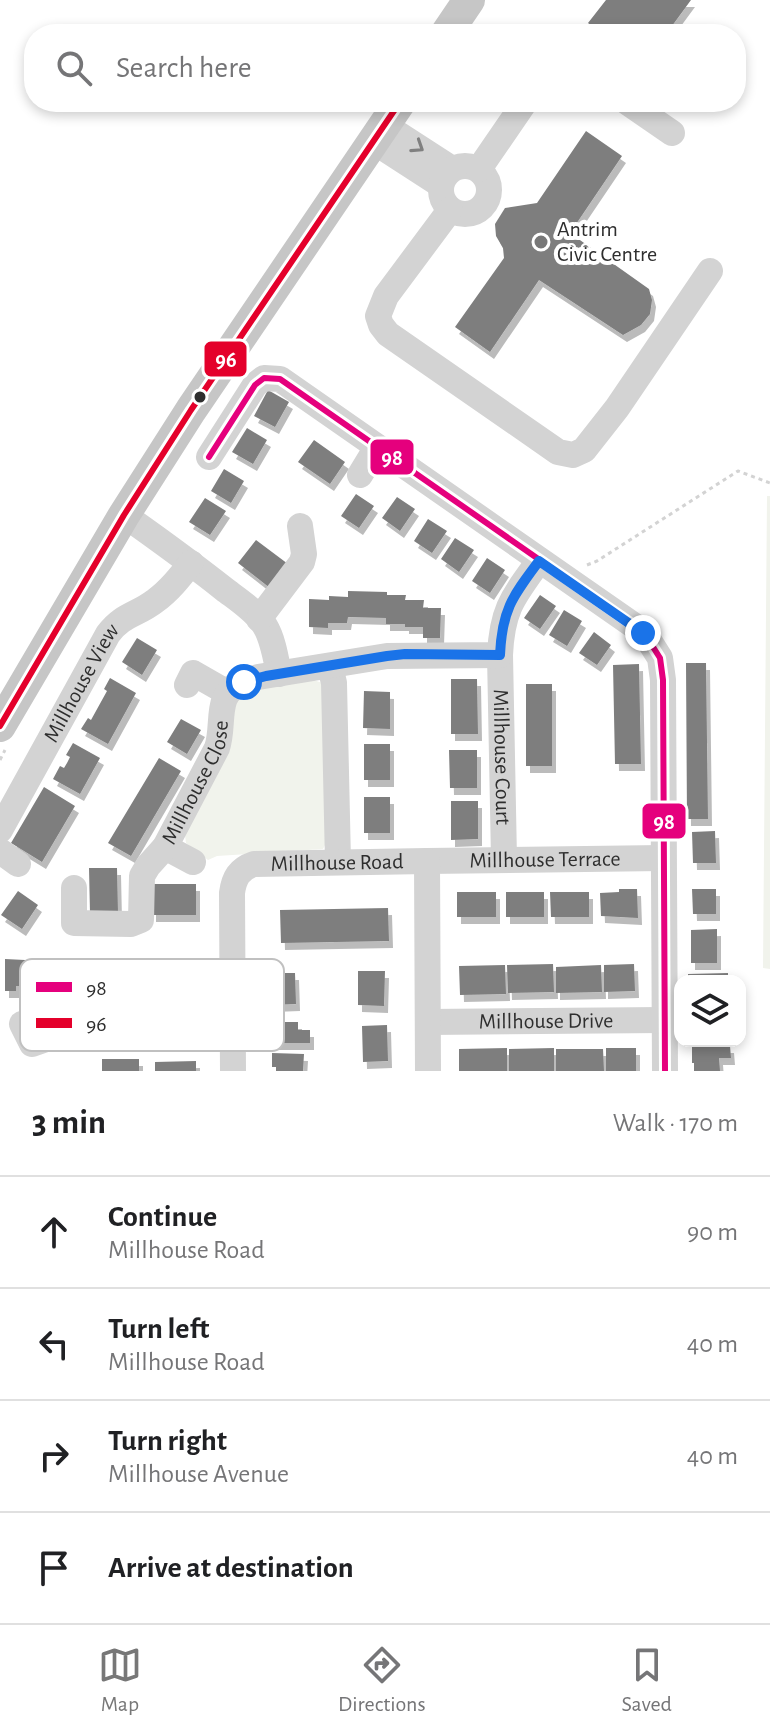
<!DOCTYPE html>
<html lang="en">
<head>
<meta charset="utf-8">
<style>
  :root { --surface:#fff; --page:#f6f6f6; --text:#202124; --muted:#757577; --line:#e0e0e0; --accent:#777 }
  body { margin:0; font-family:"Alegreya Sans",sans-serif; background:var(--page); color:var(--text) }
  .controls { position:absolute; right:24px; bottom:24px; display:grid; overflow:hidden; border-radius:16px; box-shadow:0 4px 12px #0003 }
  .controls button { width:72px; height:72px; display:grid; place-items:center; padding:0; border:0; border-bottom:2px solid var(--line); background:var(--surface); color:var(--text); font:40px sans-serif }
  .stop { position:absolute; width:24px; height:24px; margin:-18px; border:6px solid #1a73e8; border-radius:50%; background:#fff }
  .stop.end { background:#1a73e8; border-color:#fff; box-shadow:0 2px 8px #0008 }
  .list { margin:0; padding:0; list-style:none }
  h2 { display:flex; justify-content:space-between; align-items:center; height:104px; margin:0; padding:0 32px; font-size:34px }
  h2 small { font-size:26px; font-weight:400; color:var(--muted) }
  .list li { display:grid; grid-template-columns:52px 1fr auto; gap:24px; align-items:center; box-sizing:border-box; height:112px; padding:0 32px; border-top:2px solid var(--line) }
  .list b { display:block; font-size:30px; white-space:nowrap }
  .list p { margin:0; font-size:26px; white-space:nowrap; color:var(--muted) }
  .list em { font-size:26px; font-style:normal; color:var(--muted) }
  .icon { flex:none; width:44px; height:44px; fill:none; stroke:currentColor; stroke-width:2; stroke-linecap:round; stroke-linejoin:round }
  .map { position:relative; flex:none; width:770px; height:1071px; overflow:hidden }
  .search { position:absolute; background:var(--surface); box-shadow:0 4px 12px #0003; left:24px; right:24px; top:24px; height:88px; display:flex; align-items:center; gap:20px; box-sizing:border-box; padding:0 28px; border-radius:32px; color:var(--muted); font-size:30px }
  .sheet { height:552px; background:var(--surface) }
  nav { display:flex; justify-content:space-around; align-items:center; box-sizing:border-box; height:112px; border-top:2px solid var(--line); background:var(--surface); font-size:22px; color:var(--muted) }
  nav a { display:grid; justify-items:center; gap:4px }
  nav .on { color:var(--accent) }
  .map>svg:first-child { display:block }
  .green { fill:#f1f3ec }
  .building { fill:#7e7e7e; filter:url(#shadow) }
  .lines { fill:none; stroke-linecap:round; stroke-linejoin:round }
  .path { stroke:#d3d3d3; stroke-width:3; stroke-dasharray:4 4; stroke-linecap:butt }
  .minor { stroke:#d3d3d3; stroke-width:26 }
  .major { stroke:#c6c6c6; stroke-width:32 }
  .bus-1-casing { stroke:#fff; stroke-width:12 }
  .bus-2-casing { stroke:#fff; stroke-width:12 }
  .bus-1 { stroke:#e5007d; stroke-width:6 }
  .bus-2 { stroke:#e4002b; stroke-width:6 }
  .oneway { stroke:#808080 }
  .route { stroke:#1a73e8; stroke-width:10 }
  .poi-dot { fill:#777; stroke:#fff; stroke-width:3 }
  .bus-dot { fill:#2e2e2e; stroke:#fff; stroke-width:3 }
  .labels { text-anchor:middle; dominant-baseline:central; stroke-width:8; stroke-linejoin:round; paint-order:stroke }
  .poi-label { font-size:22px; fill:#2e2e2e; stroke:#fff; text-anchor:start }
  .street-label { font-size:22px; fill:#2e2e2e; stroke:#fff }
  .key { fill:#fff; stroke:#c0c0c0; stroke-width:2 }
  .key-label { font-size:22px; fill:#2e2e2e }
  .line-badge { stroke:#fff; stroke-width:3 }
  .badge-label { font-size:22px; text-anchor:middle; font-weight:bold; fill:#fff }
</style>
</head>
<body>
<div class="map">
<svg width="770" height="1071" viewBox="0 0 770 1071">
  <defs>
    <filter id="shadow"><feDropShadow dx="4" dy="7" stdDeviation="0" flood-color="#0004"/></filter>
  </defs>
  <rect width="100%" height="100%" fill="#fff"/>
  <path class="green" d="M 767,496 L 770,496 L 770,969 L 763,968 Z
    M 314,680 L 322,683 L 329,837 L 323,849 L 217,856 L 208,860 L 186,843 L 184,827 L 232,699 L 242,690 Z"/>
  <path class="building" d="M 606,0 L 691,0 L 666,34 L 602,34 L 588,23 Z
    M 586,131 L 622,156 L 570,233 L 649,289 L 652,300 L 650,314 L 641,325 L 623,335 L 539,280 L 490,352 L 455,327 L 504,258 L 503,248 L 496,236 L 495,224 L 505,208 L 537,203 Z
    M 268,390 L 289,402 L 275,427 L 254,416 Z
    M 247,428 L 267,440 L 253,464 L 232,452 Z
    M 314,440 L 345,462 L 330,484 L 298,462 Z
    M 224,469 L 244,481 L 231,503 L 211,491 Z
    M 356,494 L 374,506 L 359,528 L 341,516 Z
    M 397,497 L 415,509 L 400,531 L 382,518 Z
    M 205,498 L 226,511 L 210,535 L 189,522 Z
    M 428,519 L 447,531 L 432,553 L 414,541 Z
    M 455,538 L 474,550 L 459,572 L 441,559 Z
    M 256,540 L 288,564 L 270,588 L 238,563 Z
    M 487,558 L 505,570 L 490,593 L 472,581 Z
    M 348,591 L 387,592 L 387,595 L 406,595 L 405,600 L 424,600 L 423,608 L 441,608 L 440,638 L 423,638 L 423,627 L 405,627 L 405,624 L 386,624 L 386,618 L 348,617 L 347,623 L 328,623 L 328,628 L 309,627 L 309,599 L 329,600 L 329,596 L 348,597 Z
    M 540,595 L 556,606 L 540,629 L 524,618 Z
    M 564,610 L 582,621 L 567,646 L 549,635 Z
    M 594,632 L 611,645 L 597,665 L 579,653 Z
    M 137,638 L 157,650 L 142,675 L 122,662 Z
    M 686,663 L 706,663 L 708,819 L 687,819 Z
    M 639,664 L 641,764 L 615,764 L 613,665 Z
    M 110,678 L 136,693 L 108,744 L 81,729 L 88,718 L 91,720 L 107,691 L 104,689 Z
    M 451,679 L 477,679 L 478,734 L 451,734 Z
    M 526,684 L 552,684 L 552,766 L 526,766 Z
    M 364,691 L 390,692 L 390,729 L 363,728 Z
    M 181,719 L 201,730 L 187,754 L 167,742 Z
    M 73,743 L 100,758 L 80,794 L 53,779 L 60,766 L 64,768 L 67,763 L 70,757 L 66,755 Z
    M 364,744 L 390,744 L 390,780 L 364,780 Z
    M 449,750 L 477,750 L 477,788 L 450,788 Z
    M 159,758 L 181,771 L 131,856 L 108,843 Z
    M 44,787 L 75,806 L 42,862 L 11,843 Z
    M 364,797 L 390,797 L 390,833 L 364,833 Z
    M 451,801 L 478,801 L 478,839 L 451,840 Z
    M 715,831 L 716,863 L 693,863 L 692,832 Z
    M 89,868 L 117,868 L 118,913 L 90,913 Z
    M 152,884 L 196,884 L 196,915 L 152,915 Z
    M 619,889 L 637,889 L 638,918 L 601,916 L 600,893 L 619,892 Z
    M 692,889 L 716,889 L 716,914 L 693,914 Z
    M 18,891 L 38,905 L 22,929 L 1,915 Z
    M 457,892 L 496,892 L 496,917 L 457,917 Z
    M 506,892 L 544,892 L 544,917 L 506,917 Z
    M 550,892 L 589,892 L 589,917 L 551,917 Z
    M 388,908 L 389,941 L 281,943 L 280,910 Z
    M 717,929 L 717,963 L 691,963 L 691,930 Z
    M 5,959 L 25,960 L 24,986 L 16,986 L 16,991 L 5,991 Z
    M 553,964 L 554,992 L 508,993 L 507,965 Z
    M 634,964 L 635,991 L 604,992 L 604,965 Z
    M 505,965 L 506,994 L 460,995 L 459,966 Z
    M 601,965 L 602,992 L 556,993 L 556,967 Z
    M 358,971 L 385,971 L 384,1006 L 358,1005 Z
    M 269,973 L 295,973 L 296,1004 L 270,1005 Z
    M 728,973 L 728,981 L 688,981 L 688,974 Z
    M 275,1022 L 298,1022 L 298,1030 L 310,1030 L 310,1043 L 271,1043 L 271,1030 L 275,1030 Z
    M 387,1025 L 388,1061 L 363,1062 L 362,1026 Z
    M 719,1044 L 718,1046 L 730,1046 L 731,1058 L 719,1058 L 720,1071 L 694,1071 L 694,1063 L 692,1063 L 692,1045 Z
    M 507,1048 L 507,1071 L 459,1071 L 459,1049 Z
    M 554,1048 L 554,1071 L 509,1071 L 509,1049 Z
    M 606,1048 L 636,1048 L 636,1071 L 606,1071 Z
    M 556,1049 L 603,1049 L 604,1071 L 556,1071 Z
    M 272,1053 L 304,1054 L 303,1071 L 276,1071 L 276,1067 L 272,1067 Z
    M 102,1059 L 139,1059 L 139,1071 L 102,1071 Z
    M 196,1061 L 196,1071 L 155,1071 L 155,1062 Z"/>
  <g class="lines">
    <path class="path" d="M 587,565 L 597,561 L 738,471 L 770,483
      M 0,760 L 5,750"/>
    <g class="minor">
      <path d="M 627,102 L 672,133"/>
      <path d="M 384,125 L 452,169"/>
      <path d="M 373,141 L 441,185"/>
      <circle cx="465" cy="190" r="24"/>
      <path d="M 479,169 L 525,102"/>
      <path d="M 450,210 L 386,296 L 378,316 L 381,325 L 388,334 L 558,452 L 573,455 L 584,450 L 617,408 L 710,271"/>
      <path d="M 209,457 L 255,385 L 264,378 L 280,379 L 636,627 L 648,639 L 660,658 L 663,680 L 665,1071"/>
      <path d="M 360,475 L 377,447"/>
      <path d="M 124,515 C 158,539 191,563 224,589 C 237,599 256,611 265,626 C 273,639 276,659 279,674"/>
      <path d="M 259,619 L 302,562 L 304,554 L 300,526"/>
      <path id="s1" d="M 500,655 L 504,859"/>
      <path d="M 330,666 L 334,683 L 338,862"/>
      <path d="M 187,685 L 193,673 L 228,693"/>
      <path id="s2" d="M 0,830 L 108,634 C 123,614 137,615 155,601 C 169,591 180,577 191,563"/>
      <path d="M 0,851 L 18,864"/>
      <path id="s3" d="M 427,861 L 663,858"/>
      <path id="s4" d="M 193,862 L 165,847 L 217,748 C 225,725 214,695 240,683 C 246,681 252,679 258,677 L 387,656 L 500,655 C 502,609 513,597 539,561"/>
      <path d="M 74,888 L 74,923 L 131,924 L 141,920 L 142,876 L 148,866 L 165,847"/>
      <path id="s5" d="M 428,1022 L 664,1020"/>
      <path d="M 22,1024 L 32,1044 L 80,1027 L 96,1024 L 232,1026"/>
      <path id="s6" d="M 233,1071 L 232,893 C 234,878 239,869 254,864 L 427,861 L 428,1071"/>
    </g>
    <path class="major" d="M 446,34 L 469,0
      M 0,726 L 124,515 L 191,410 L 400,102"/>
    <defs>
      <path id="bus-1" d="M 209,457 L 255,385 L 264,378 L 280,379 L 636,627 L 648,639 L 660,658 L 663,680 L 665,1071"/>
      <path id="bus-2" d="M 0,726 L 124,515 L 191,410 L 400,102"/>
    </defs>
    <use href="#bus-1" class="bus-1-casing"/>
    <use href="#bus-2" class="bus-2-casing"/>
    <use href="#bus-1" class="bus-1"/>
    <use href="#bus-2" class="bus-2"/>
  </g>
  <defs><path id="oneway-chevron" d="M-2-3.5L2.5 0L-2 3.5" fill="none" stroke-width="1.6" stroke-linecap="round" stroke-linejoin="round" transform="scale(2)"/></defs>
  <use class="oneway" href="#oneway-chevron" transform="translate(418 147) rotate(33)"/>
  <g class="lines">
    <path class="route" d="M 244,682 L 266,676 L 387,656 L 405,654 L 500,655 C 502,609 513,596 539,561 L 643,633"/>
  </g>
  <circle class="poi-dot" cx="541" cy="242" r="8"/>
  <circle class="bus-dot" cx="200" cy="397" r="7"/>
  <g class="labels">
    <g class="poi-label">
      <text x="557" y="229">Antrim<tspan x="557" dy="25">Civic Centre</tspan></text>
    </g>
    <g class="street-label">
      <text stroke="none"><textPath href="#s2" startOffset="168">Millhouse View</textPath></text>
      <text stroke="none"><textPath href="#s1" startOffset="102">Millhouse Court</textPath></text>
      <text stroke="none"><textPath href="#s4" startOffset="104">Millhouse Close</textPath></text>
      <text stroke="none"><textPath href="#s3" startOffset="118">Millhouse Terrace</textPath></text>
      <text stroke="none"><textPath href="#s6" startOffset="300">Millhouse Road</textPath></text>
      <text stroke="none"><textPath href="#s5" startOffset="118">Millhouse Drive</textPath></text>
    </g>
  </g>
  <rect x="20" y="959" width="264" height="92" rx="12" class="key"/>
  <rect x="36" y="982" width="36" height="10" fill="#e5007d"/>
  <rect x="36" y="1018" width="36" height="10" fill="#e4002b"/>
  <g class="key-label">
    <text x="86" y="995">98</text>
    <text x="86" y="1031">96</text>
  </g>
  <g class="line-badge">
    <rect x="203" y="340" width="45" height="38" rx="8" fill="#e4002b"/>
    <rect x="369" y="438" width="46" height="38" rx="8" fill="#e5007d"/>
    <rect x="641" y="802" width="46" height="38" rx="8" fill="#e5007d"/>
  </g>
  <g class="badge-label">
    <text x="226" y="367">96</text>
    <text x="392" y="465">98</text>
    <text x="664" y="829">98</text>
  </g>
</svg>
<div class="controls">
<button><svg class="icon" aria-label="layers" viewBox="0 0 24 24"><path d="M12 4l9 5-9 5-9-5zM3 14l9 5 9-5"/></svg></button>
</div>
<div class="stop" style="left:244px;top:682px"></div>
<div class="stop end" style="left:643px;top:633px"></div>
<div class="search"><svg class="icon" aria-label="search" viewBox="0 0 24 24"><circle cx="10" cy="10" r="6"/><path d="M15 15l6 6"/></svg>Search here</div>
</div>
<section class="sheet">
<h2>3 min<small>Walk · 170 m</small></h2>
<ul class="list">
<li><svg class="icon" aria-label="ahead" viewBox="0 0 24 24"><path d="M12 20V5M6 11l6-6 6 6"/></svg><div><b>Continue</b><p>Millhouse Road</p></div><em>90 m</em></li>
<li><svg class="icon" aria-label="left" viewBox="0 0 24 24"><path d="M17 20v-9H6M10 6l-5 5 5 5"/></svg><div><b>Turn left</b><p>Millhouse Road</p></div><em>40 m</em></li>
<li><svg class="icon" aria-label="right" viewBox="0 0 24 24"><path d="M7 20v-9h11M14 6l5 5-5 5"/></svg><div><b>Turn right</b><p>Millhouse Avenue</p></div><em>40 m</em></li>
<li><svg class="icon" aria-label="arrive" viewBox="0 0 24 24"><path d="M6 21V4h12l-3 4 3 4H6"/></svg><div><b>Arrive at destination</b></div></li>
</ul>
</section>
<nav>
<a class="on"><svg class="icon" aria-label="map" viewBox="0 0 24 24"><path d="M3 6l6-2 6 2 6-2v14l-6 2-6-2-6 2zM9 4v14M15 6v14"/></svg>Map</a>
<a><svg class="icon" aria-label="directions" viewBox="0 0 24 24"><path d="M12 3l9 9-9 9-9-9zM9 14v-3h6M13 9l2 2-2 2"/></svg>Directions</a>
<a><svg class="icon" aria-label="saved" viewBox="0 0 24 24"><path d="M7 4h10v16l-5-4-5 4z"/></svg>Saved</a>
</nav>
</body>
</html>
